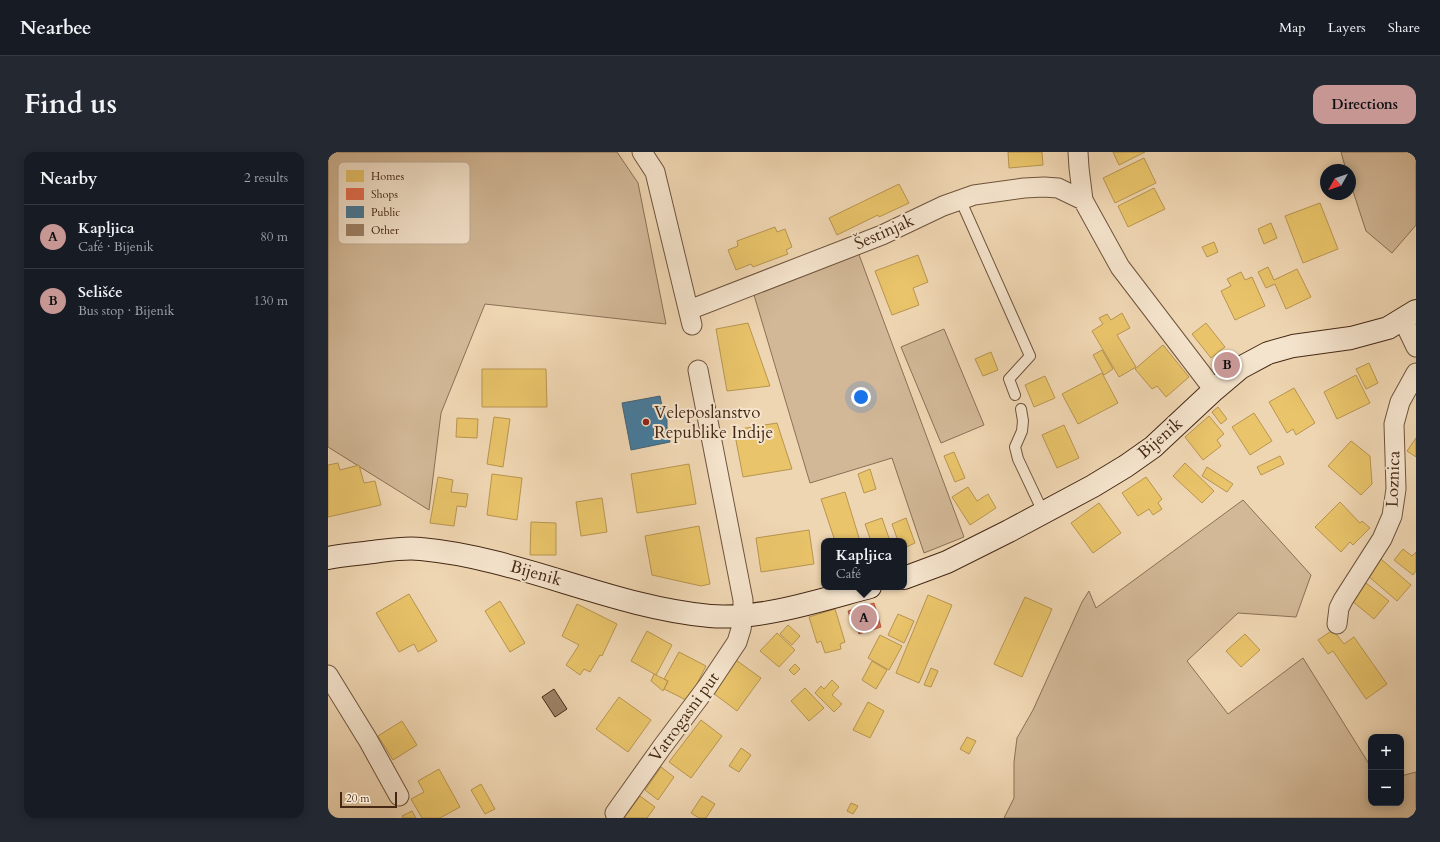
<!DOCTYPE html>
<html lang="en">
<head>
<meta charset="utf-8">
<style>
  :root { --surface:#171b24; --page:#242831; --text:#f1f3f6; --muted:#9ea1a6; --line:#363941; --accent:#c59692 }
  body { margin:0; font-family:Cardo,serif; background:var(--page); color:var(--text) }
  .controls { position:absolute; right:12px; bottom:12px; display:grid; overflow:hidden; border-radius:8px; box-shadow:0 2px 10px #0003 }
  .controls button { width:36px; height:36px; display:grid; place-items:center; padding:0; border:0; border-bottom:1px solid var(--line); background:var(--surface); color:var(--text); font:20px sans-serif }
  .compass { position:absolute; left:992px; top:12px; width:36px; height:36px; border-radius:50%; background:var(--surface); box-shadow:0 2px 10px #0003; rotate:230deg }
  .scale { position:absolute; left:12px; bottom:10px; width:57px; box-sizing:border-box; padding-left:4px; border:2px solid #442814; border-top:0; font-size:11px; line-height:14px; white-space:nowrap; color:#442814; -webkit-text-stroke:3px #f5e4cd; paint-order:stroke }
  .you { position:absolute; left:533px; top:245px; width:14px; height:14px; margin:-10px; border:3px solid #fff; border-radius:50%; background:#1a73e8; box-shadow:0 0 0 6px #1a73e833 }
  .badge { display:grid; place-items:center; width:26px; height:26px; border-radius:50%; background:var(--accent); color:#111; font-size:13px; font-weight:700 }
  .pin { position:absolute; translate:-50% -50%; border:2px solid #fff; box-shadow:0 1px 4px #0006 }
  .popup { position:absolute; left:493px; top:386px; width:86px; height:52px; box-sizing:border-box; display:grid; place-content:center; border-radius:8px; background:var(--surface); filter:drop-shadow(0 1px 3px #0005); font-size:13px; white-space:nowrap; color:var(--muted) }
  .popup b { font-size:15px; color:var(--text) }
  .popup::after { content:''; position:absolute; left:50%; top:100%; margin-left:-8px; border:8px solid transparent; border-top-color:var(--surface) }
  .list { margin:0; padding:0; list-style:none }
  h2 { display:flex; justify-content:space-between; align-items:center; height:52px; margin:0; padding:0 16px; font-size:17px }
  h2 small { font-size:13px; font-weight:400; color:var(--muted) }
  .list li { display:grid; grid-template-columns:26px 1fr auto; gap:12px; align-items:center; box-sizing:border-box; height:64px; padding:0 16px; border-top:1px solid var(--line) }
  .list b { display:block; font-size:15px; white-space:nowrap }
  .list p { margin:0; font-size:13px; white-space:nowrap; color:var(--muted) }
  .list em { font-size:13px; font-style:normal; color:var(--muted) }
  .map { position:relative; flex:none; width:1088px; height:666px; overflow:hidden; border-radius:12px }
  header { display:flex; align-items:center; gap:24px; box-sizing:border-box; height:56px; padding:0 20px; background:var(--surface); border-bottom:1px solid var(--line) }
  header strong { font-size:19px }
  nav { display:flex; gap:22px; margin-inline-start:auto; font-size:14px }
  .intro { display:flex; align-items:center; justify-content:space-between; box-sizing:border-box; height:96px; padding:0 24px }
  h1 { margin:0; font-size:28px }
  .button { padding:10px 18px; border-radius:12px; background:var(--accent); color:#111; font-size:14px; font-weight:700 }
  main { display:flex; gap:24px; padding:0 24px }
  aside { flex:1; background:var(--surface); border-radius:12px; box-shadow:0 2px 10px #0003 }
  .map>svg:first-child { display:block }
  .green { fill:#d2b897; stroke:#8b7056 }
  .homes { fill:#e9c46a; stroke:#b89550 }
  .shops { fill:#e76f51; stroke:#b65a3f }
  .public { fill:#457b9d; stroke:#456274 }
  .building { fill:#9d8266; stroke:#442814 }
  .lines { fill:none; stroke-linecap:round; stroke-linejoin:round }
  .service-casing { stroke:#6f543c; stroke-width:12 }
  .minor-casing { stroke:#6f543c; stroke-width:21 }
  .secondary-casing { stroke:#442814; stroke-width:24 }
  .service { stroke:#f5e4cd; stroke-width:10 }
  .minor { stroke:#f5e4cd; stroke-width:19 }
  .secondary { stroke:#f5e4cd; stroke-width:22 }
  .poi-dot { fill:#8f2418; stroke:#f5e4cd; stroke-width:1.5 }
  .labels { text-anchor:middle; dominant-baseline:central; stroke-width:4; stroke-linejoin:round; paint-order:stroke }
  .street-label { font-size:17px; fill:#442814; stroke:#f5e4cd }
  .poi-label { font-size:17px; fill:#442814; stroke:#f5e4cd; text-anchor:start }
  .key { fill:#f5e4cd; stroke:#c0ac96; stroke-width:1 }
  .key-label { font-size:11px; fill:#442814 }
</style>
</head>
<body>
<header>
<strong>Nearbee</strong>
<nav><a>Map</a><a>Layers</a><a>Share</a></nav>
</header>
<div class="intro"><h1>Find us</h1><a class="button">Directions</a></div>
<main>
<aside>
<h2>Nearby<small>2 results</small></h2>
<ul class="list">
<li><span class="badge">A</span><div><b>Kapljica</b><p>Café · Bijenik</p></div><em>80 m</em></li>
<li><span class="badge">B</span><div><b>Selišće</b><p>Bus stop · Bijenik</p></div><em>130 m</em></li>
</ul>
</aside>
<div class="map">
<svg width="1088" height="666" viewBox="0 0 1088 666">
  <rect width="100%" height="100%" fill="#efd6b2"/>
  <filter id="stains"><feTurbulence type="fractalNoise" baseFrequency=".005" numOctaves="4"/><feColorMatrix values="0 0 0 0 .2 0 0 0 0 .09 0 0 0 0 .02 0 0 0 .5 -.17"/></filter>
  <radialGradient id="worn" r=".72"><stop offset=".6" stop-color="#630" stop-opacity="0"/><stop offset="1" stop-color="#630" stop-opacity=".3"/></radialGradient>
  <path class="green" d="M 0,0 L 289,0 L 310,31 L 338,172 L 157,152 L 113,261 L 101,358 L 0,295 Z
    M 1013,0 L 1088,0 L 1088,73 L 1064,101 L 1038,79 L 1022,30 L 1022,18 L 1018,18 Z
    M 530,100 L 636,385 L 596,401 L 564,306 L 482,331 L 426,143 Z
    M 616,177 L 656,273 L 613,291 L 573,195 Z
    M 915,348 L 983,423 L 968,465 L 910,461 L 859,509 L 900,562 L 975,506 L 1043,615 L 1043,651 L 1073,651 L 1073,624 L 1088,620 L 1088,666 L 676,666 L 686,646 L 686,610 L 689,586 L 705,558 L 754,450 L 761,439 L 768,456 Z"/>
  <path class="homes" d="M 680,0 L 714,0 L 715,13 L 681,16 Z
    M 785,0 L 817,0 L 791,13 Z
    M 816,6 L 828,31 L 787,51 L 775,26 Z
    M 571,32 L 581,51 L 551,65 L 550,63 L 509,83 L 501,66 Z
    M 826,36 L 837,57 L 800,75 L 790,54 Z
    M 992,51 L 1010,97 L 975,111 L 957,64 Z
    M 943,71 L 949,86 L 936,92 L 930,77 Z
    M 447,75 L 449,80 L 457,77 L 464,95 L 458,98 L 460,102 L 425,115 L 423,112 L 408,118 L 400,98 L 410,94 L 409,89 Z
    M 886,90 L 890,100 L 879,105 L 874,95 Z
    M 590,103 L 600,130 L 585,136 L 591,153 L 564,163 L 547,119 Z
    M 940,115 L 946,128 L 969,117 L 983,145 L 958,157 L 947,132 L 938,136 L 930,120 Z
    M 913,120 L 917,128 L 924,125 L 937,154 L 907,168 L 893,139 L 903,134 L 899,127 Z
    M 794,161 L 802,176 L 789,183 L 808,215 L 791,225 L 764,179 L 775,172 L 771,166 L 779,162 L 783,168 Z
    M 420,171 L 442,234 L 399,239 L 388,177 Z
    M 878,171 L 897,195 L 883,206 L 864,182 Z
    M 835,193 L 861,225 L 838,245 L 829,234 L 824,237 L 807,217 Z
    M 774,198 L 785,217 L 776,223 L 765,203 Z
    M 663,200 L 670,218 L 655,224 L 647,207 Z
    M 1041,211 L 1050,231 L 1038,237 L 1028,217 Z
    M 154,217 L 218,217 L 219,255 L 154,255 Z
    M 774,221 L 790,251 L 750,272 L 734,242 Z
    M 1028,223 L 1042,251 L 1009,267 L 996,240 Z
    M 717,224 L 727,246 L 706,255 L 697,233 Z
    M 966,236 L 987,271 L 968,283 L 965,277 L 959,281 L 941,250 Z
    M 890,255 L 899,267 L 893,272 L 884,260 Z
    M 926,261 L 944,289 L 922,303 L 904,275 Z
    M 881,264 L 896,282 L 889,288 L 893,294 L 875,308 L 857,285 Z
    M 166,265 L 182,267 L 175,315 L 159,312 Z
    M 129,266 L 150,267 L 149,286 L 128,285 Z
    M 449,271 L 464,317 L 415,325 L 406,278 Z
    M 736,273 L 751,306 L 729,316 L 714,283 Z
    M 1088,286 L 1088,305 L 1079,299 Z
    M 1023,289 L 1042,304 L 1044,332 L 1033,343 L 1000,314 Z
    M 626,300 L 637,326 L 627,330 L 616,304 Z
    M 952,304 L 956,312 L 933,323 L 929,315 Z
    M 10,311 L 12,318 L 31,313 L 36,331 L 47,329 L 53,353 L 0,365 L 0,313 Z
    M 857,311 L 886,339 L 874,351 L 845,324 Z
    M 361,312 L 368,352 L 309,361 L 303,322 Z
    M 879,315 L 905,332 L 899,340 L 874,324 Z
    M 542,317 L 548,337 L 536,341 L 530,322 Z
    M 164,322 L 194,326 L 189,368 L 159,363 Z
    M 110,325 L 125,328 L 123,340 L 140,342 L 138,355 L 129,354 L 126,374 L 102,371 Z
    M 818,325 L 834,347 L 830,351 L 834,357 L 825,363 L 821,357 L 810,364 L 794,341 Z
    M 640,335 L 649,349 L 660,342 L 668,356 L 642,373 L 624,345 Z
    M 517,340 L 532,389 L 507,389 L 493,347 Z
    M 274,346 L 279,380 L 253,384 L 248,350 Z
    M 1012,350 L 1032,371 L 1034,369 L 1042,376 L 1025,393 L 1022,390 L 1013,400 L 987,375 Z
    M 771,351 L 793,381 L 765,401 L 743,371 Z
    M 554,366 L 562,389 L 543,389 L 537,372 Z
    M 578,366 L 587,391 L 576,396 L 576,389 L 570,389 L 564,372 Z
    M 203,370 L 228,371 L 228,403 L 202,403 Z
    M 371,374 L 382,432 L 373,434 L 324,423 L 317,384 Z
    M 481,378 L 486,412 L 433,420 L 428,386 Z
    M 1075,397 L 1084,404 L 1088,400 L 1088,419 L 1085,423 L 1066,408 Z
    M 1053,407 L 1083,433 L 1069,449 L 1039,423 Z
    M 1038,431 L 1061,449 L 1046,467 L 1024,449 Z
    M 81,442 L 109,489 L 90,500 L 86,492 L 71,500 L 48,461 Z
    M 600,443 L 624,453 L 591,531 L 568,521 Z
    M 697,445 L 724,457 L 694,525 L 666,512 Z
    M 172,449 L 197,491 L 182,500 L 157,459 Z
    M 249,452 L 289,472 L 274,504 L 272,503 L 262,520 L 256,517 L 252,523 L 238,513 L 251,493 L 234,484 Z
    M 507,457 L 517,490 L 512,492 L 513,497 L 497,501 L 493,489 L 489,491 L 481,465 Z
    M 570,462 L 586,469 L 576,491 L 560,483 Z
    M 460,473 L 472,484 L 464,493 L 452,482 Z
    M 1005,478 L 1016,492 L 1026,485 L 1059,532 L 1038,547 L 1005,499 L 1000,502 L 990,488 Z
    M 319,479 L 344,493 L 328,523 L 303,509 Z
    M 449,481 L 467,498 L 451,515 L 432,499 Z
    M 917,482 L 932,498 L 913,515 L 898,499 Z
    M 552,483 L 574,494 L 561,518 L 540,506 Z
    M 351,500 L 378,514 L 360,549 L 336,537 L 340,529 L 336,527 Z
    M 408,508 L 433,526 L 409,559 L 385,541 Z
    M 544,509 L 559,518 L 548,537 L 534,528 Z
    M 467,512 L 472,517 L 466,523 L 461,518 Z
    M 603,516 L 610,519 L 603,535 L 596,533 Z
    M 326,522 L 340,529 L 335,539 L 323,529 Z
    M 504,528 L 511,535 L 504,543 L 514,552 L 506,560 L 487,541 L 493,534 L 496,537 Z
    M 477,536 L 496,556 L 481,569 L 463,549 Z
    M 291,545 L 323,568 L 300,600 L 268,577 Z
    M 540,550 L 556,559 L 542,586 L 525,578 Z
    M 373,568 L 394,584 L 363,626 L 341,610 Z
    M 74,569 L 89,593 L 65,608 L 50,584 Z
    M 639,585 L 648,589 L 641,602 L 632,597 Z
    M 413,596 L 423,603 L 411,620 L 401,614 Z
    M 333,615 L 346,625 L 330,648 L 317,638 Z
    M 111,617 L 132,655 L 112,666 L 94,666 L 83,647 L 96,640 L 90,629 Z
    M 153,632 L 167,657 L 157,662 L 143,638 Z
    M 312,644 L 327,655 L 319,666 L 296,666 Z
    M 374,644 L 387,652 L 378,666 L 371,666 L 363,661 Z
    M 523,651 L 530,654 L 525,662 L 519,659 Z
    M 84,659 L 88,666 L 75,666 L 74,664 Z"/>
  <path class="shops" d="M 546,451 L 553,475 L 531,482 L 529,474 L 525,475 L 520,459 Z"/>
  <path class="public" d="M 332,244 L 335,259 L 339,268 L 339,275 L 342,290 L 303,298 L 294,251 Z"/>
  <path class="building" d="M 226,537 L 239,557 L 227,565 L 214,545 Z"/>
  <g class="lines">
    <defs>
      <path id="service" d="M 632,47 L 702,204 L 681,227 L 687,243
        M 693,257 L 695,269 L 694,279 L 687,295 L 690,307 L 715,360"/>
      <path id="minor" d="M 314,0 L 327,20 L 364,173
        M 750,0 L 751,16 L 755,48 L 792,115 L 886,238
        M 361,158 L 554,83 L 615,54 L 646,43 L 696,36 L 716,35 L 730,36 L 755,48
        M 1075,168 L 1088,195
        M 1009,472 L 1011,456 L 1015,448 L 1054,387 L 1064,364 L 1068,337 L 1066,272 L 1072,250 L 1088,221
        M 0,523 L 40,588 L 71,644
        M 287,661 L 334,595 L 379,535 L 409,490 L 413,477 L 415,463 L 415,448 L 370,218"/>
      <path id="secondary" d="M 0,406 C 15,403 30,402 45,400 C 61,398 77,395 93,397 C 192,406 283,455 382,464 C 433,468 493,448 542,435
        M 576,426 L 619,410 L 681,379 L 765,334 L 798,314 L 825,295 L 886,238 L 912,216 L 940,201 L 965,194 L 1023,186 L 1060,176 L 1088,159"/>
    </defs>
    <use href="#service" class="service-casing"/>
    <use href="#minor" class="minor-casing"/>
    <use href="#secondary" class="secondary-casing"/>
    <use href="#service" class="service"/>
    <use href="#minor" class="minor"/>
    <use href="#secondary" class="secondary"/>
  </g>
  <circle class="poi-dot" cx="318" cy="270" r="4"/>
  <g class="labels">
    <g class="street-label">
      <text transform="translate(556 80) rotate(-24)">Šestinjak</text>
      <text transform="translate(832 286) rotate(-41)">Bijenik</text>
      <text transform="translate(1065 327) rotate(-88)">Loznica</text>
      <text transform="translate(208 421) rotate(16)">Bijenik</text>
      <text transform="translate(356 565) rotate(-54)">Vatrogasni put</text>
    </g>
    <g class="poi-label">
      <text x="326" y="260">Veleposlanstvo<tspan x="326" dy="20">Republike Indije</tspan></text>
    </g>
  </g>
  <rect x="10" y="10" width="132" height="82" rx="6" class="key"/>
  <rect x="18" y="18" width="18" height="12" fill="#e9c46a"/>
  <rect x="18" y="36" width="18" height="12" fill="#e76f51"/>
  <rect x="18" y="54" width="18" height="12" fill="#457b9d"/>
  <rect x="18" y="72" width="18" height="12" fill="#9d8266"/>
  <g class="key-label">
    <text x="43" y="28">Homes</text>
    <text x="43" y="46">Shops</text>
    <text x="43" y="64">Public</text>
    <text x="43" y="82">Other</text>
  </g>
  <rect width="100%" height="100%" filter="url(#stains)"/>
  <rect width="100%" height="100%" fill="url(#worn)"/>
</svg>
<div class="controls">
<button>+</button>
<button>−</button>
</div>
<svg class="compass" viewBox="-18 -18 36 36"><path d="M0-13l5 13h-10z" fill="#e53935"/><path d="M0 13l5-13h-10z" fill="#9ea1a6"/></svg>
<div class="scale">20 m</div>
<div class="you"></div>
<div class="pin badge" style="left:536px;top:466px">A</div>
<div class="popup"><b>Kapljica</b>Café</div>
<div class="pin badge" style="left:899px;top:213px">B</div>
</div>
</main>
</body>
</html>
